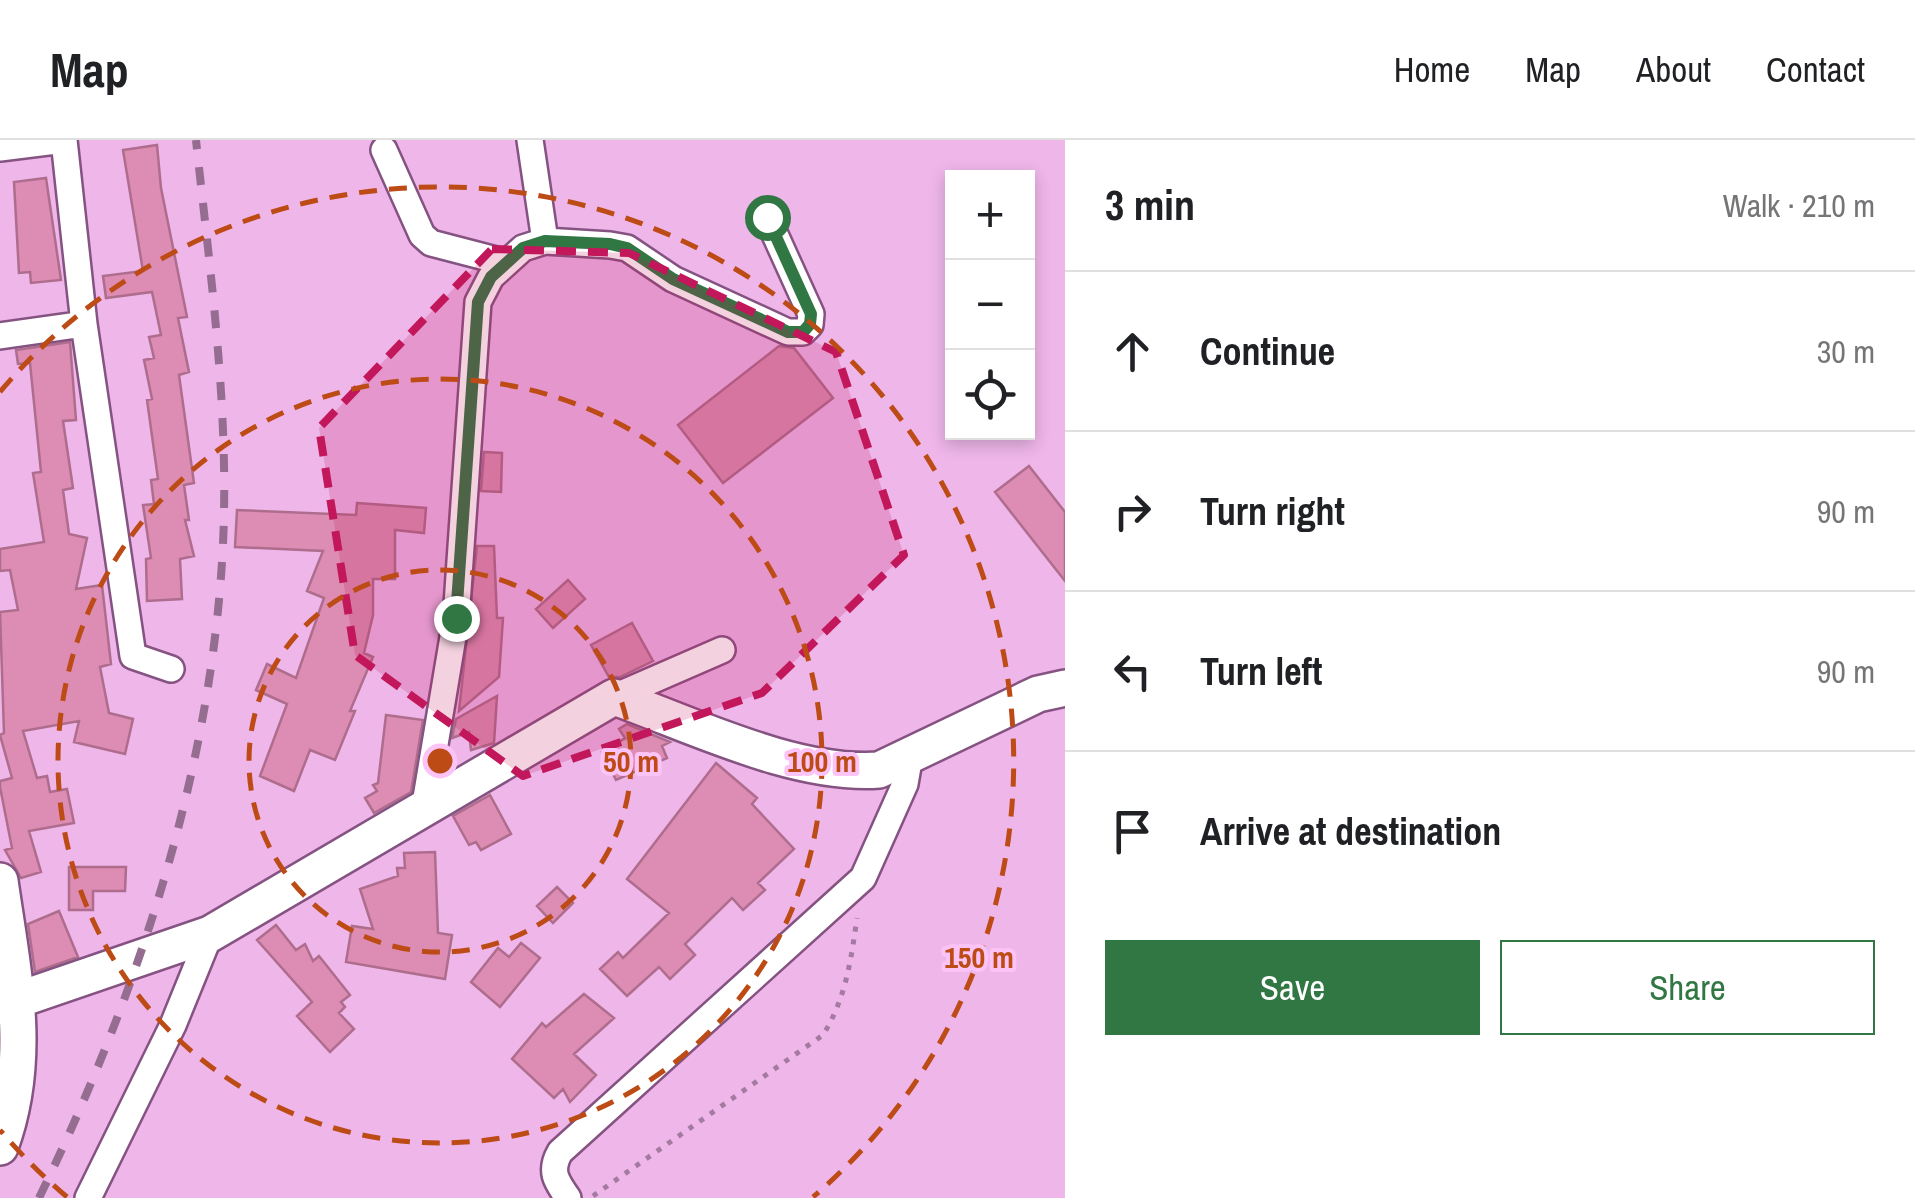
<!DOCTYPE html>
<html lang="en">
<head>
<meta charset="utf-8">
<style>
  :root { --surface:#fff; --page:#f2f2f2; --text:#202124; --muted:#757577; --line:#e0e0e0; --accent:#317743 }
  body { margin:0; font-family:"Archivo Narrow",sans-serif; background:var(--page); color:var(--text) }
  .controls { position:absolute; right:30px; top:30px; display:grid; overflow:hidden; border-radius:0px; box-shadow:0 5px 15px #0003 }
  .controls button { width:90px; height:90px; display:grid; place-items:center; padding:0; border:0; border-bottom:2px solid var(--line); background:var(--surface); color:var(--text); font:50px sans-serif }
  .stop { position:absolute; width:30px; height:30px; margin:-22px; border:8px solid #317743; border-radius:50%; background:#fff }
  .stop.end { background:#317743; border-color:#fff; box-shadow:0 2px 10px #0008 }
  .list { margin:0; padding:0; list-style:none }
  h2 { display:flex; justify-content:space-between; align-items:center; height:130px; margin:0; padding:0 40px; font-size:42px }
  h2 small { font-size:32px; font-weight:400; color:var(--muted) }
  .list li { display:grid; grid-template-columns:65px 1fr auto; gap:30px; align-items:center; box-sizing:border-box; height:160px; padding:0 40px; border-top:2px solid var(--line) }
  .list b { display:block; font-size:38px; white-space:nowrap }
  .list em { font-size:32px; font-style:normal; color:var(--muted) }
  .actions { display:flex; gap:20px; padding:30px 40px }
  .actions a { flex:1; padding:22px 0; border:2px solid var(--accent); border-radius:0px; text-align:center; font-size:35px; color:var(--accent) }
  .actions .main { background:var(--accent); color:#fff }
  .icon { flex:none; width:55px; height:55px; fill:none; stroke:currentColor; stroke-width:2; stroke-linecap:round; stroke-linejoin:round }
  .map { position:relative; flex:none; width:1065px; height:1058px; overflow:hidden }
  header { display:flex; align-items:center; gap:60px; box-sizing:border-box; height:140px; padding:0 50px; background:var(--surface); border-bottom:2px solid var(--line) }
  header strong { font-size:48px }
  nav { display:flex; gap:55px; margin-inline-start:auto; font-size:35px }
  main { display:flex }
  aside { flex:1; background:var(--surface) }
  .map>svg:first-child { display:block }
  .building { fill:#dd8cb3; stroke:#af6d8d; stroke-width:2.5 }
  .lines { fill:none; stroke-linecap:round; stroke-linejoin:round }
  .street-casing { stroke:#855381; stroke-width:30 }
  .secondary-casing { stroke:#855381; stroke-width:40 }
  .path { stroke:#a57aa1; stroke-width:5; stroke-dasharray:5 8; stroke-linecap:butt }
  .street { stroke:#fff; stroke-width:25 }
  .secondary { stroke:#fff; stroke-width:35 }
  .rail { stroke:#956d91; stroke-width:8; stroke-dasharray:18 18; stroke-linecap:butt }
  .route { stroke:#317743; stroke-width:12 }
  .marked { fill:#c2185b; fill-opacity:0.2; stroke:#c2185b; stroke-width:8; stroke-dasharray:20 12; stroke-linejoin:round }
  .ring { fill:none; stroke:#bc4b16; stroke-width:5; stroke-dasharray:18 12 }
  .centre { fill:#bc4b16; stroke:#fcc3f6; stroke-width:5 }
  .ring-label { font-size:30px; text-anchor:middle; font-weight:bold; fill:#bc4b16; stroke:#fcc3f6; stroke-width:8; stroke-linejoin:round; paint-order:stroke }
</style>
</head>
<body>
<header>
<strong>Map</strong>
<nav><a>Home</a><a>Map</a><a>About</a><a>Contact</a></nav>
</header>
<main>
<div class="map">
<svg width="1065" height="1058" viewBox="0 0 1065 1058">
  <rect width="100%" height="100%" fill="#eeb6e9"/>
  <path class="building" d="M 157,5 L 161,48 L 187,177 L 178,178 L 189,232 L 179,235 L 194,343 L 184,345 L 189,380 L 185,380 L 194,416 L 180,419 L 182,459 L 147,461 L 146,419 L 151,418 L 143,365 L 154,364 L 151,340 L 158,339 L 147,260 L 152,259 L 144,220 L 154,218 L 149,197 L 161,195 L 152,152 L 106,158 L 103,136 L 143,131 L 123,10 Z
    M 46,38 L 61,140 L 31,143 L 30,132 L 19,133 L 14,42 Z
    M 70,202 L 76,280 L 63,281 L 73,348 L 63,350 L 69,394 L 87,398 L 76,449 L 102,445 L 111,524 L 100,527 L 109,573 L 133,579 L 125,614 L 74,602 L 79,581 L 23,591 L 37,638 L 47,636 L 50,652 L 67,649 L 74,683 L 29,691 L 41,732 L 21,738 L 5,710 L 12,708 L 0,647 L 0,641 L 12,638 L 0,595 L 4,593 L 0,472 L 18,470 L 10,430 L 0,431 L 0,409 L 44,402 L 33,333 L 41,332 L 30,223 L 18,224 L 16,210 Z
    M 779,206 L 794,208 L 833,258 L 723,343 L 678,285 Z
    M 484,312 L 502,313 L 501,352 L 481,351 Z
    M 1029,326 L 1065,372 L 1065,441 L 995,352 Z
    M 357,363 L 426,368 L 424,393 L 395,390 L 395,439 L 373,439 L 373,475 L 364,513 L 373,517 L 350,571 L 355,571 L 335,620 L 310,610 L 294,651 L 260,636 L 287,564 L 256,550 L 267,524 L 296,538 L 324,458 L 307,451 L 323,411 L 235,407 L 237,370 L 356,375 Z
    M 477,406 L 494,406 L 497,478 L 503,478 L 499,537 L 459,571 Z
    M 568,440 L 585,459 L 553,488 L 536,469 Z
    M 632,483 L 653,521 L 620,537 L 609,537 L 591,505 Z
    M 497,556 L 494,603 L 471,610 L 469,592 L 452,598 L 456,579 Z
    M 386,575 L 423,580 L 411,652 L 374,673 L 365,658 L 377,651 L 373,645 L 378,643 Z
    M 627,584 L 670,602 L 662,606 L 667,618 L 616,640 L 602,612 L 625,598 L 619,589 Z
    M 716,623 L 757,658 L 752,664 L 794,709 L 758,743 L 765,750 L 743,770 L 732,758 L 685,804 L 695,815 L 670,839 L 659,827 L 627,856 L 600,829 L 618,812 L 623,818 L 669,773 L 627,739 Z
    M 490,655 L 511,694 L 481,710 L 476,702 L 469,705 L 453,676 Z
    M 435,712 L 438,793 L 452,795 L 445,839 L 346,822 L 352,786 L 373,789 L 360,749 L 398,736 L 397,728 L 405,728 L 404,713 Z
    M 69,727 L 126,727 L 125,751 L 93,751 L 93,770 L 69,770 Z
    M 557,747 L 573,763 L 553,783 L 537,766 Z
    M 59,771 L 78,817 L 35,832 L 28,784 Z
    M 276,785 L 296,810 L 305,804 L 313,821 L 319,816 L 350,855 L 341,862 L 345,867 L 339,873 L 354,889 L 330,912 L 297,876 L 312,862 L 257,800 Z
    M 521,803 L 540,818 L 500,867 L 471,842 L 498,808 L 509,817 Z
    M 584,854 L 614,878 L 574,914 L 596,935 L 570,962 L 563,949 L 554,958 L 512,919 L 542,883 L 546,887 Z"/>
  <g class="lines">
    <defs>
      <path id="street" d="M 530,0 L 545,101
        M 0,8 L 64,0 L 84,184 L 133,516 L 171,529
        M 384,10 L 422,95 L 431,103 L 504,122
        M 0,196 L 84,184
        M 614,557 L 722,510
        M 425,664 L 456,479 L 478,162 L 491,137 L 523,108 L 545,101 L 610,105 L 627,108 L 673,139 L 788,192 L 803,192 L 810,185 L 811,174 L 767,77
        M 88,1058 L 173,885 L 210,794
        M 568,1058 C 556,1041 549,1031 560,1012 L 863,738 L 905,644 L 910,615"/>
      <path id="secondary" d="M 0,741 C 13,832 33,919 0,1007
        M 0,866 L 210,794 L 614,557 C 693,585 795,636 879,630 L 1038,554 L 1065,548"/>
    </defs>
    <use href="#street" class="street-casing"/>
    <use href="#secondary" class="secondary-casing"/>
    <path class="path" d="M 593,1056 L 823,895 C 846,858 851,820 857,778"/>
    <use href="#street" class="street"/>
    <use href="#secondary" class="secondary"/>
    <path class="rail" d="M 39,1058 C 135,860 208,643 222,422 C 231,281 211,140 196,0"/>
  </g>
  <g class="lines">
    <path class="route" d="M 456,478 L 478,162 L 491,137 L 523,108 L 545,101 L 610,104 L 627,108 L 673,139 L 788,192 L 803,192 L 810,184 L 811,174 L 767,77"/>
  </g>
  <path class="marked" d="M 492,109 L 629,113 L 836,212 L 904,415 L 762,553 L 523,636 L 355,515 L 319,288 Z"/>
  <g class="ring">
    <circle cx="440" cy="621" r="191"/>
    <circle cx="440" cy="621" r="382"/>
    <path d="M67 1057A574 574 0 0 1 0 990M0 252A574 574 0 1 1 813 1057"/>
  </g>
  <circle cx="440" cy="621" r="15" class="centre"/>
  <g class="ring-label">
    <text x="631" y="632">50 m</text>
    <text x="822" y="632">100 m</text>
    <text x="979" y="828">150 m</text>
  </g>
</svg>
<div class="controls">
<button>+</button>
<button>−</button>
<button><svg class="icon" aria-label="locate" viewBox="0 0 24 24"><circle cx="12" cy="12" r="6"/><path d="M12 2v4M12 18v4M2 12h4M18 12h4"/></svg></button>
</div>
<div class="stop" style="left:767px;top:77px"></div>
<div class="stop end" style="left:456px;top:478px"></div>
</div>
<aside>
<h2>3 min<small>Walk · 210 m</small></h2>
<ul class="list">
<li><svg class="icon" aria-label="ahead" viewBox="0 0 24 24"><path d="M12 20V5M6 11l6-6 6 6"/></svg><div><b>Continue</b></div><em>30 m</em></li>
<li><svg class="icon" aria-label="right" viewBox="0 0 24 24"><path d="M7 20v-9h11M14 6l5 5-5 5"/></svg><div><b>Turn right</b></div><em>90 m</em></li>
<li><svg class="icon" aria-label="left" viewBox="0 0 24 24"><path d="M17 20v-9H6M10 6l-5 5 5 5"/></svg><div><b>Turn left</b></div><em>90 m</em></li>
<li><svg class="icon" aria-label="arrive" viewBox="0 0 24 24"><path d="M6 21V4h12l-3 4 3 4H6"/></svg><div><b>Arrive at destination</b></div></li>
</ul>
<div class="actions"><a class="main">Save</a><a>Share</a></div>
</aside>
</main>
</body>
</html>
